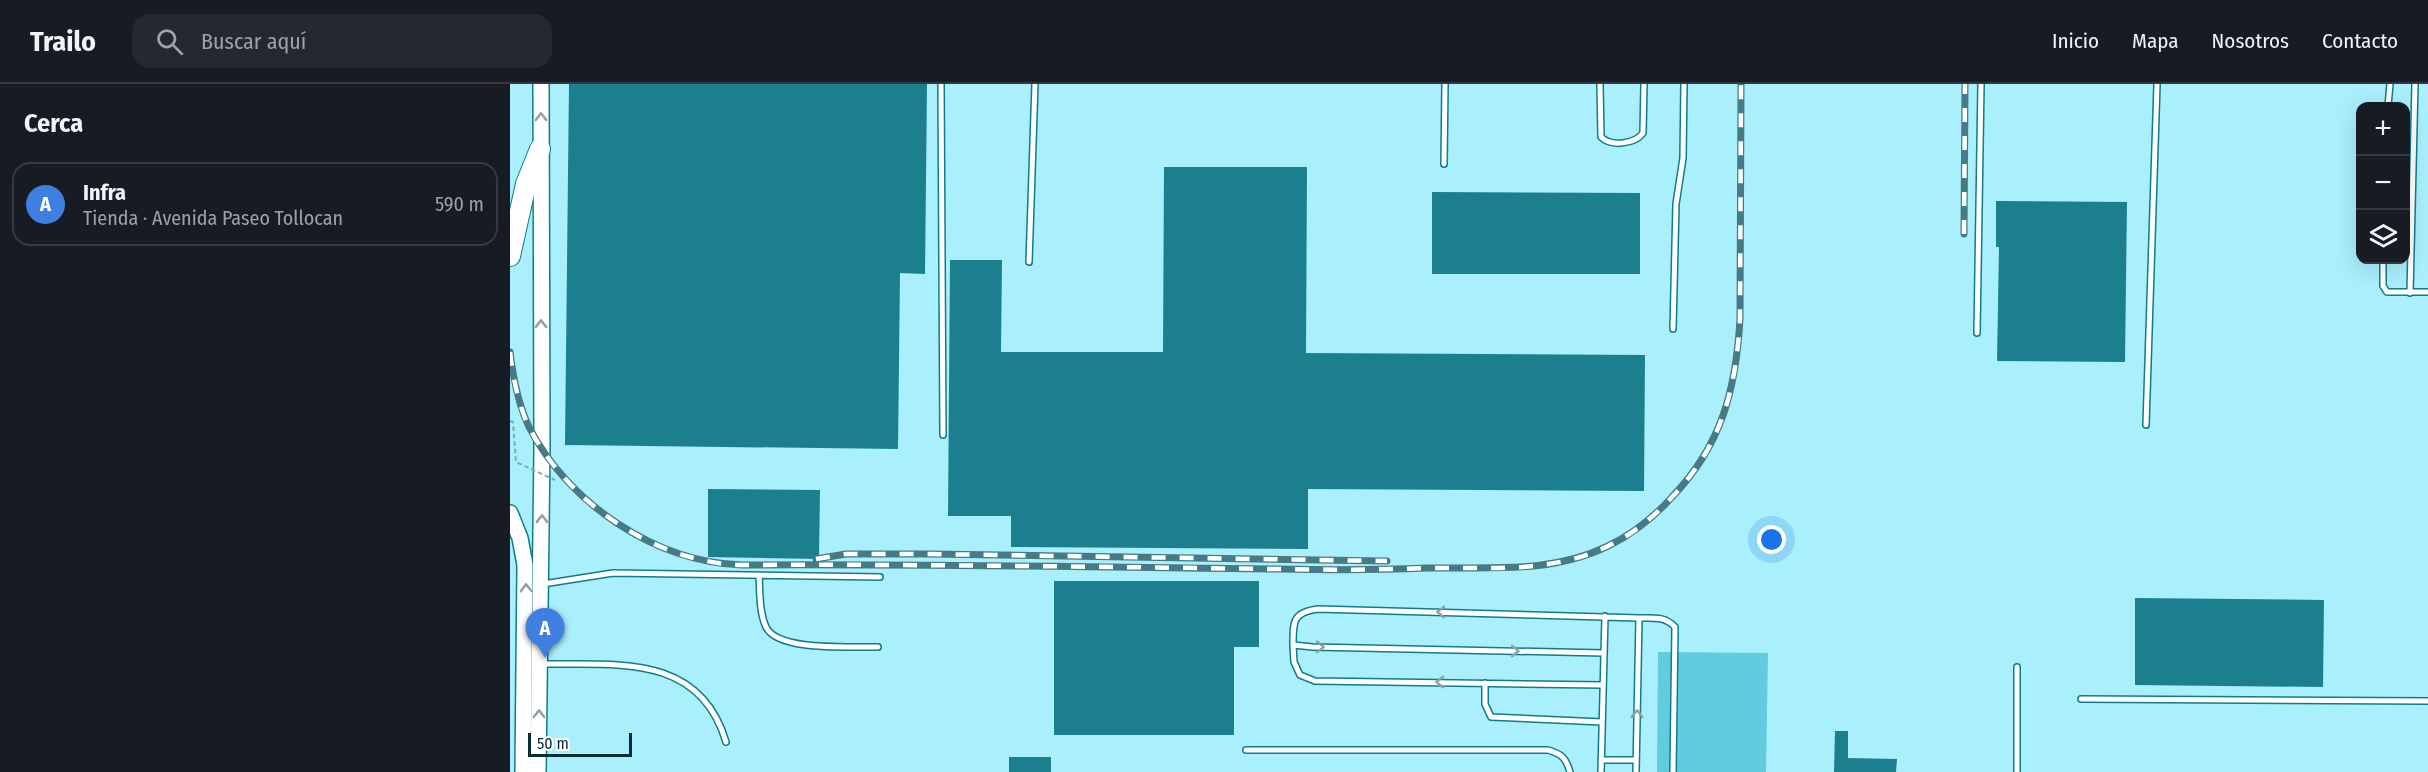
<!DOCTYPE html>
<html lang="es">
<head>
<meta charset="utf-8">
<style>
  :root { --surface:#171b24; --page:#242831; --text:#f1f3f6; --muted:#9ea1a6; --line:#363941; --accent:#2563eb }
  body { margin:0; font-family:"Fira Sans Condensed",sans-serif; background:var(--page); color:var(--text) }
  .controls { position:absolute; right:18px; top:18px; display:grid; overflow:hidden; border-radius:12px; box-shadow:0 6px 24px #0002 }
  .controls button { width:54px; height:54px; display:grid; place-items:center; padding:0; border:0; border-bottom:2px solid var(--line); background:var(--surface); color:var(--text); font:30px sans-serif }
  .scale { position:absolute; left:18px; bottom:15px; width:104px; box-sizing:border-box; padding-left:6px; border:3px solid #042d34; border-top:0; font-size:16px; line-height:21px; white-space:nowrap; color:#042d34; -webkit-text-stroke:4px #fff; paint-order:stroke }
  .you { position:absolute; left:1262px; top:456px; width:21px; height:21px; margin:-15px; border:4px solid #fff; border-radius:50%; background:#1a73e8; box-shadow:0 0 0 9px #1a73e833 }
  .badge { display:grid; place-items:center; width:39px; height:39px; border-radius:50%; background:var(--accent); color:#fff; font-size:20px; font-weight:700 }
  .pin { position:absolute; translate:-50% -50px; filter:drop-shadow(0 2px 3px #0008) }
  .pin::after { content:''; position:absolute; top:32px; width:21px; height:18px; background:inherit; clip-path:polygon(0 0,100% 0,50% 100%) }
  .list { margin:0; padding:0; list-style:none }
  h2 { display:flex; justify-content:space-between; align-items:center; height:78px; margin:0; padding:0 24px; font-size:26px }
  h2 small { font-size:20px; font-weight:400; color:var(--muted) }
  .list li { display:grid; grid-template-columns:39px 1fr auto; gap:18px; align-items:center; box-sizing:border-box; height:84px; margin:0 12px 12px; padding:0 12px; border:2px solid var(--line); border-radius:18px }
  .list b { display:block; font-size:22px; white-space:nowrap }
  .list p { margin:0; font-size:20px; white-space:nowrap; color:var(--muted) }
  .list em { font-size:20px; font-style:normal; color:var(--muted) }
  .icon { flex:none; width:33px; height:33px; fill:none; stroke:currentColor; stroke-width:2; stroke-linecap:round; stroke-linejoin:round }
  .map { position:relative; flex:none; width:1918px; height:688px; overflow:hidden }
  header { display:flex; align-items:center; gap:36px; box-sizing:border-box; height:84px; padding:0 30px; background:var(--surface); border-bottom:2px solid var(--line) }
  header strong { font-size:28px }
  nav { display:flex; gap:33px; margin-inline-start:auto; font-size:21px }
  .search { width:420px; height:54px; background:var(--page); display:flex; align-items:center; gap:15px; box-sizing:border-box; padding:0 21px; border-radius:18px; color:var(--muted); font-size:22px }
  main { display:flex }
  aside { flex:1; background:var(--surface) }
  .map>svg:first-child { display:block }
  .grass { fill:#60ccdd }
  .building { fill:#1c7f8d }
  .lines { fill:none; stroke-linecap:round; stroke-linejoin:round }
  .lane-casing { stroke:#107c8b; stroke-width:8 }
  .secondary-casing { stroke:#107c8b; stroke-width:18 }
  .highway-casing { stroke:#107c8b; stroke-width:22 }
  .lane { stroke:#fff; stroke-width:5 }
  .secondary { stroke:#fff; stroke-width:15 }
  .highway { stroke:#fff; stroke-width:20 }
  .rail-casing { stroke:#467b85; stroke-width:7 }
  .rail { stroke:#fff; stroke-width:4.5; stroke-dasharray:14; stroke-linecap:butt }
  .path-bridge { stroke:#72aeb9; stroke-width:2; stroke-dasharray:4.5 3; stroke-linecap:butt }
  .oneway { stroke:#8ea0a4 }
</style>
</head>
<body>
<header>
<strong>Trailo</strong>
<div class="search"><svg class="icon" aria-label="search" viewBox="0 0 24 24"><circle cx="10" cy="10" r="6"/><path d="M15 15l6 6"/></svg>Buscar aquí</div>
<nav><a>Inicio</a><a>Mapa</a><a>Nosotros</a><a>Contacto</a></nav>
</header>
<main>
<aside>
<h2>Cerca<small></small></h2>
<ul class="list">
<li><span class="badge" style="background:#3f7fe0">A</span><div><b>Infra</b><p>Tienda · Avenida Paseo Tollocan</p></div><em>590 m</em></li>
</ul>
</aside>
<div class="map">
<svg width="1918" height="688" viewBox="0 0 1918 688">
  <rect width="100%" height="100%" fill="#a9effc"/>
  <path class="grass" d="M 1148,568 L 1258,569 L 1256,688 L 1147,688 Z"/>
  <path class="building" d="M 59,0 L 417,0 L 415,190 L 390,189 L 388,365 L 55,361 Z
    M 654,83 L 797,83 L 796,269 L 1135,271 L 1134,407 L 798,405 L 798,465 L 501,463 L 501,432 L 438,432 L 440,176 L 492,176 L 491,268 L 653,268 Z
    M 922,108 L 1130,109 L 1130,190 L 922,190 Z
    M 1486,117 L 1617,118 L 1615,278 L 1487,277 L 1489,163 L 1486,163 Z
    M 198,405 L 310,406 L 309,475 L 198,473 Z
    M 544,497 L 749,497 L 749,563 L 724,563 L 724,651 L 544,651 Z
    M 1625,514 L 1814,516 L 1813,603 L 1625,601 Z
    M 1325,647 L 1338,647 L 1338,674 L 1387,675 L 1386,688 L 1324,688 Z
    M 499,673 L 541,673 L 541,688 L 499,688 Z"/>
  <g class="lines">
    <defs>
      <path id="lane" d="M 431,0 L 433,351
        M 1090,0 L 1091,53 C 1101,63 1125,60 1133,49 L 1134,0
        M 1878,22 L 1880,0
        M 934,80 L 935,0
        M 1873,176 L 1873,202 L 1877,208 L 1918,208
        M 519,178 L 525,0
        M 1900,209 L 1905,0
        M 1163,245 L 1166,120 L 1173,74 L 1174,0
        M 1467,249 L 1471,0
        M 1636,341 L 1647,0
        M 249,491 C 250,507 249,528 256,543 C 268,568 342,562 368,563
        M 33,500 L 103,489 L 370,493
        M 1129,534 C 1143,534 1155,532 1165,543 L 1163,688
        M 783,561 L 784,578 L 790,591 L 805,597 L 1093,601
        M 1094,569 L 803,563 L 783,561 C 783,537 783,528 808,525 L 1129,534 L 1126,688
        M 32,580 C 107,581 190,569 216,658
        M 975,599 L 975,620 L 981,633 L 1092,638
        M 1571,615 L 1918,617
        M 736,666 L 1038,666 C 1052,670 1056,674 1060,688
        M 1091,676 L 1126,676
        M 1091,688 L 1095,532
        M 1507,688 L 1507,583"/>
      <path id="secondary" d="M 0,429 L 10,454 L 15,481 L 13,688
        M 28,688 L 32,364 L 31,0"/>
      <path id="highway" d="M 0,172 L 16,100 L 30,65"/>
    </defs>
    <use href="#lane" class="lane-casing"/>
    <use href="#secondary" class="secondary-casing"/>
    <use href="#highway" class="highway-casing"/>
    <use href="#lane" class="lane"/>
    <use href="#secondary" class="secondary"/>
    <use href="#highway" class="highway"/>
    <defs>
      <path id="rail" d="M 1454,150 L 1455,0
        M 0,268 C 3,293 8,320 19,343 C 58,419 146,479 232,481 C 410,480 589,483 768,485 C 818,486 867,486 917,484 C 979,483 1041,490 1098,462 C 1123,450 1144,433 1162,413 C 1212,361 1226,305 1230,235 L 1231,0
        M 306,475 L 336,470 L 420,470 L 877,477"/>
    </defs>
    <use href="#rail" class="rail-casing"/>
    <use href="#rail" class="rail"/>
    <path class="path-bridge" d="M 0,337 L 3,338 L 6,378 L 45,396"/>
  </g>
  <defs><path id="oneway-chevron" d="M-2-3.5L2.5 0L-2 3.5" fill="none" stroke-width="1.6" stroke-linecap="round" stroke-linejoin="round" transform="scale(1.5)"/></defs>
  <g class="oneway">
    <use href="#oneway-chevron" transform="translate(31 33) rotate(-90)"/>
    <use href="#oneway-chevron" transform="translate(31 240) rotate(-90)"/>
    <use href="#oneway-chevron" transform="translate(32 435) rotate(-90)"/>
    <use href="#oneway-chevron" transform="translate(16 504) rotate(-92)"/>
    <use href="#oneway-chevron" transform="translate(931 528) rotate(-179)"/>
    <use href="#oneway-chevron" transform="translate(810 563) rotate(2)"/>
    <use href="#oneway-chevron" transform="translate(1005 567) rotate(1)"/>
    <use href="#oneway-chevron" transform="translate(930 598) rotate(-179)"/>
    <use href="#oneway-chevron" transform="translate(29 630) rotate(-89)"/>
    <use href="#oneway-chevron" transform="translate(1127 630) rotate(-89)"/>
  </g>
</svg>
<div class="controls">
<button>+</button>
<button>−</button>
<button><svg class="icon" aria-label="layers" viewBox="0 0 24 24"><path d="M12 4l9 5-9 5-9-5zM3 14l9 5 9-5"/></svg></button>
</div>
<div class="scale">50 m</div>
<div class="you"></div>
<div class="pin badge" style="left:35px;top:574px;background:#3f7fe0">A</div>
</div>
</main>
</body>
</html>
